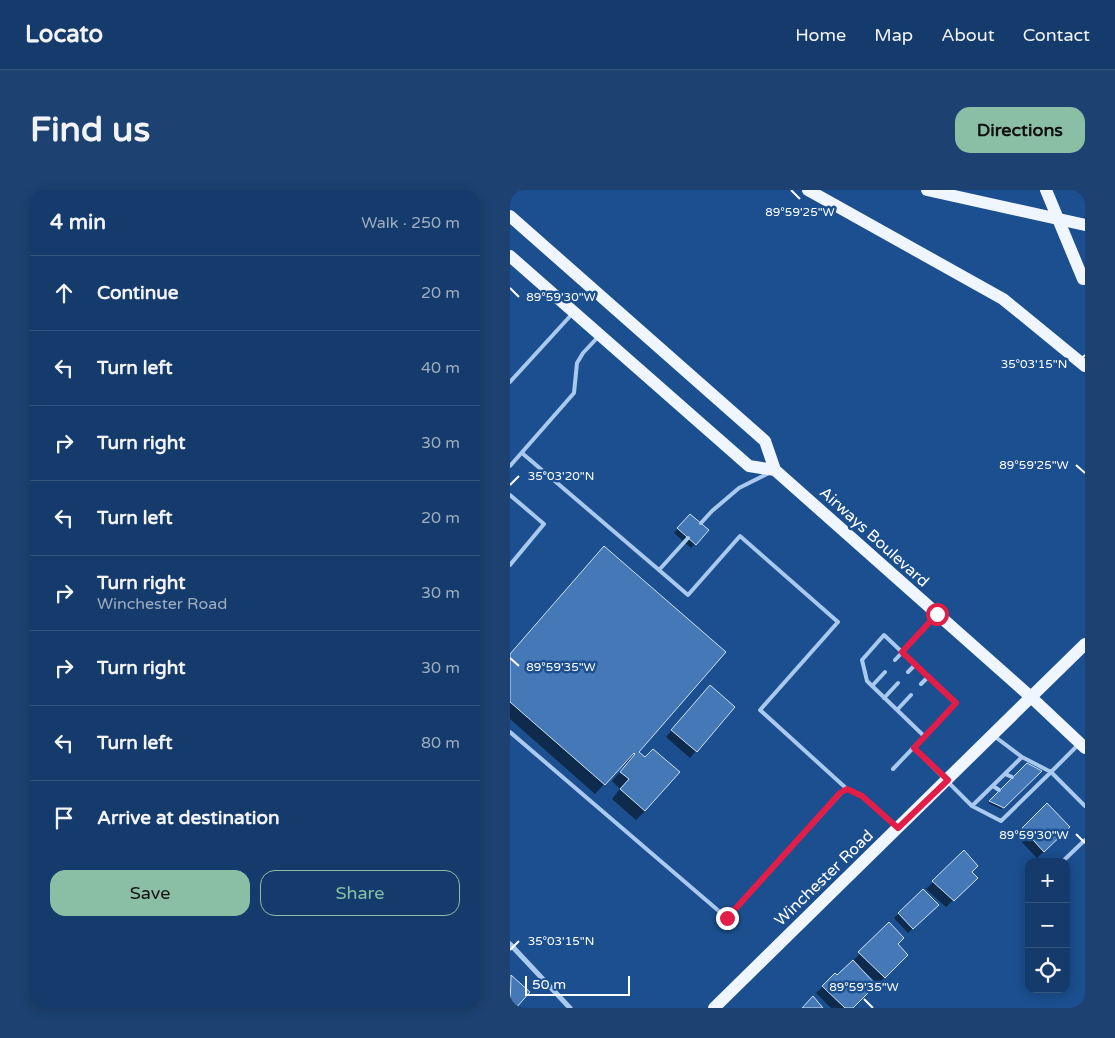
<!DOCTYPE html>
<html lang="en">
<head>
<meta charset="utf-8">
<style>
  :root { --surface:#143b6b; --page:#1d4271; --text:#f1f3f6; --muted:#9dadc1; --line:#33557e; --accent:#8abfa5 }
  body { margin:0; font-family:"Varela Round",sans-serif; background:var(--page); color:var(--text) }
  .controls { position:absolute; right:15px; bottom:15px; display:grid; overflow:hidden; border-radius:10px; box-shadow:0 2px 12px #0003 }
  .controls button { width:45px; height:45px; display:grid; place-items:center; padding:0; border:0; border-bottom:1px solid var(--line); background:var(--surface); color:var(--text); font:25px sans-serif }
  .scale { position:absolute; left:15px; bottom:12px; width:105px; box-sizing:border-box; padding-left:5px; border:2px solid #fff; border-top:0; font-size:14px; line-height:18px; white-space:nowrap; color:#fff; -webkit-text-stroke:4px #1b4f8f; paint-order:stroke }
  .stop { position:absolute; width:15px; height:15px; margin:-11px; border:4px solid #e11d48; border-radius:50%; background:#fff }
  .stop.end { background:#e11d48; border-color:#fff; box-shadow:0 1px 5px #0008 }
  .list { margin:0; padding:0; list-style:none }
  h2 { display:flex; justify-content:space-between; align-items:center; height:65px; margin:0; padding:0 20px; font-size:21px }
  h2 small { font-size:16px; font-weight:400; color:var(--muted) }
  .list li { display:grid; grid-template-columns:32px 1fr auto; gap:15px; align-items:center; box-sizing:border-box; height:75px; padding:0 20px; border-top:1px solid var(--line) }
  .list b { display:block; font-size:19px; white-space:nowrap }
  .list p { margin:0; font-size:16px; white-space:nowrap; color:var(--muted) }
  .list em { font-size:16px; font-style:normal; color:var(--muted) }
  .actions { display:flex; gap:10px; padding:15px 20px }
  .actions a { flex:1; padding:11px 0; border:1px solid var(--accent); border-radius:15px; text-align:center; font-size:18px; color:var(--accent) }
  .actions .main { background:var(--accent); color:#111 }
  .icon { flex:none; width:28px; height:28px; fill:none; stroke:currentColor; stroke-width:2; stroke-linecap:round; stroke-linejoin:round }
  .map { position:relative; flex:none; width:575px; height:818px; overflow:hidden; border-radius:15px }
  header { display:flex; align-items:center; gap:30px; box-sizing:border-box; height:70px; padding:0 25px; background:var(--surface); border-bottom:1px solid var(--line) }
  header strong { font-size:24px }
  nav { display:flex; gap:28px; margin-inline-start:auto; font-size:18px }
  .intro { display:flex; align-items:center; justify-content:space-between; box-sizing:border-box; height:120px; padding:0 30px }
  h1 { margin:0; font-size:35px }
  .button { padding:12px 22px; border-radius:15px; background:var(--accent); color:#111; font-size:18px; font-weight:700 }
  main { display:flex; gap:30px; padding:0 30px }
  aside { flex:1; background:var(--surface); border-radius:15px; box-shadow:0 2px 12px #0003 }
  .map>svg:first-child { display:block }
  .shadow { fill:#0007 }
  .building { fill:#4478b7; stroke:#cfe3fa }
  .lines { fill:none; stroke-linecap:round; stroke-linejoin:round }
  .lane { stroke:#a9c9ee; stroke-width:4 }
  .street { stroke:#a9c9ee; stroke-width:5 }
  .primary { stroke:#f0f6ff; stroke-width:12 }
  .primary-bridge { stroke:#f0f6ff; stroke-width:12 }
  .route { stroke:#e11d48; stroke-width:6 }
  .ticks { fill:none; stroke:#fff; stroke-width:2 }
  .labels { text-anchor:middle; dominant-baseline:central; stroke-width:5; stroke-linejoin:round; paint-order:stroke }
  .street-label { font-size:16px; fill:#fff; stroke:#1b4f8f }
  .ticks-label { font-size:12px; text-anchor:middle; fill:#fff; stroke:#1b4f8f; stroke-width:5; stroke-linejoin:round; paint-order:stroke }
</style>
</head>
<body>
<header>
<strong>Locato</strong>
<nav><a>Home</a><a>Map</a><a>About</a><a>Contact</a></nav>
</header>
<div class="intro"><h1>Find us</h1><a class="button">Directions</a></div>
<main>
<aside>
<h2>4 min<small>Walk · 250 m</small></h2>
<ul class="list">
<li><svg class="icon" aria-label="ahead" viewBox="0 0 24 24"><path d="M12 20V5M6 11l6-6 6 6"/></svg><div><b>Continue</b></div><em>20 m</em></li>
<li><svg class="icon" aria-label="left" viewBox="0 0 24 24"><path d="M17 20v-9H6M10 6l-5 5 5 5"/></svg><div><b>Turn left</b></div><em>40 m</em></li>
<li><svg class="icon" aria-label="right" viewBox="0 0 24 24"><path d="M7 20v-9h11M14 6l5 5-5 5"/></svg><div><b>Turn right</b></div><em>30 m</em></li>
<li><svg class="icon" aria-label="left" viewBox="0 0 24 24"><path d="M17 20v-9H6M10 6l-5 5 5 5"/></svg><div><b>Turn left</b></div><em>20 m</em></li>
<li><svg class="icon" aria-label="right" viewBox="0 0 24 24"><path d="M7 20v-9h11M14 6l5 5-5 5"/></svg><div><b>Turn right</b><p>Winchester Road</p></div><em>30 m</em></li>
<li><svg class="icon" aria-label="right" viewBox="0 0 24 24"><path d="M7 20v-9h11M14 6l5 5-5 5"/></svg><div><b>Turn right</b></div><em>30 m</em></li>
<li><svg class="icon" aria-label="left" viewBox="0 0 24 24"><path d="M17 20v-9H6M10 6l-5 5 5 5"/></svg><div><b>Turn left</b></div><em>80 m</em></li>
<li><svg class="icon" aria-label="arrive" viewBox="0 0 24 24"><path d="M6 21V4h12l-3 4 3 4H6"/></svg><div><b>Arrive at destination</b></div></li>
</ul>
<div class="actions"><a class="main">Save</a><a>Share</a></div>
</aside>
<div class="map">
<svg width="575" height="818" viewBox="0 0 575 818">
  <rect width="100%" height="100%" fill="#1b4f8f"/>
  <path class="shadow" d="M 176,330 L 197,340 L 181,358 L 164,343 Z
    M 0,464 L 128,562 L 135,621 L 126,630 L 102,609 L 110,599 L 102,591 L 117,574 L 114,572 L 85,604 L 0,529 Z
    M 193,504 L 186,561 L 180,568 L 156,547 Z
    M 517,575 L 530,581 L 491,619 L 478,613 Z
    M 537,615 L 558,637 L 527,668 L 506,646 Z
    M 454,662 L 460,682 L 466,688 L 436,717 L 416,699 Z
    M 413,701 L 427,715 L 398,743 L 384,728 Z
    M 379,734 L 386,754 L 396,765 L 368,794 L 353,780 L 341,818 L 321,818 L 306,803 L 325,785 L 327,787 Z
    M 1,787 L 5,818 L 0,818 L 0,788 Z"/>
  <path class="building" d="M 180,324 L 199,340 L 186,355 L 167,338 Z
    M 94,356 L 216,462 L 129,562 L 135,567 L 143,559 L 170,582 L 135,621 L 110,599 L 119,589 L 110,582 L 125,564 L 124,563 L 95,595 L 0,512 L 0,464 Z
    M 200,495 L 225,517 L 187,562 L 161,540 Z
    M 517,573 L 532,581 L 494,618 L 479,611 Z
    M 537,613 L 560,637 L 534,662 L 512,638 Z
    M 454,660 L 468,676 L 462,682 L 468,688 L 444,711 L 422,691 Z
    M 413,699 L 429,715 L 403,739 L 388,723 Z
    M 379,732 L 394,748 L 388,754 L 398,765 L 375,788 L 348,762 Z
    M 343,770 L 366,795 L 343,818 L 335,818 L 312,796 L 325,783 L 327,785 Z
    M 1,785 L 20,802 L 6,818 L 0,818 Z
    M 303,806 L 313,818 L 292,818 Z"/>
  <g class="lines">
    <path class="lane" d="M 0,192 L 63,123
      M 12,263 L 149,380
      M 0,276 L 64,203 L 67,173 L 73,163 L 89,146
      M 0,305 L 34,334 L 0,375
      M 191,333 L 202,321 L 229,298 L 259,283
      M 178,348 L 149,380 L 178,405 L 230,346 L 328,432 L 250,520 L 337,599
      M 385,470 L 426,426
      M 398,482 L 405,475
      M 411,494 L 418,487
      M 362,496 L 375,482
      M 374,508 L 388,493
      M 387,520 L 401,505
      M 0,542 L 217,728 L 333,601 L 337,599 L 352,606 L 386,637
      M 484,546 L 512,567 L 541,582 L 568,555
      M 404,558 L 462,616 L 491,631 L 541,582 L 575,616
      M 383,579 L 446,513 L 374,445 L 352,470 L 357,491 L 414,546
      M 495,584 L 502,587
      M 483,596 L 489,600
      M 462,616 L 512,567
      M 552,672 L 575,650"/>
    <path class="street" d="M 0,754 L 60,818"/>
    <path class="primary" d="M 298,0 L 493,109 L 575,176
      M 417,0 L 575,35
      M 0,26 L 255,251 L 265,280 L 522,508 L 575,558
      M 0,66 L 239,276 L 265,280
      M 204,818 L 575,454"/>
    <path class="primary-bridge" d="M 536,0 L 573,89"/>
  </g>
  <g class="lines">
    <path class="route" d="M 217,728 L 330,603 L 337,599 L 352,606 L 388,638 L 438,590 L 404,558 L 446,513 L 392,462 L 427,424"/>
  </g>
  <path class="ticks" d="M 281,0 L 290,9M 0,98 L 9,107M 566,174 L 575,165M 566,275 L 575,283M 0,295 L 9,286M 0,468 L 9,476M 566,644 L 575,653M 0,760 L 9,751M 354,809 L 363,818"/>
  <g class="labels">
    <g class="street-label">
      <text transform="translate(364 347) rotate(42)">Airways Boulevard</text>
      <text transform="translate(314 688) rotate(-44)">Winchester Road</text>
    </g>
  </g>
  <g class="ticks-label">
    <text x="290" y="26">89°59'25"W</text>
    <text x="51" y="111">89°59'30"W</text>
    <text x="524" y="178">35°03'15"N</text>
    <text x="524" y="279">89°59'25"W</text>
    <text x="51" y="290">35°03'20"N</text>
    <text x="51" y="481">89°59'35"W</text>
    <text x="524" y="649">89°59'30"W</text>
    <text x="51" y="755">35°03'15"N</text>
    <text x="354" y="801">89°59'35"W</text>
  </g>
</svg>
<div class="controls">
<button>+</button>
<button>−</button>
<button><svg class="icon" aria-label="locate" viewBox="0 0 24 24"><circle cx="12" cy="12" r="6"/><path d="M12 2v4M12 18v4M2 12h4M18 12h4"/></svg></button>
</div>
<div class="scale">50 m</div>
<div class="stop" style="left:427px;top:424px"></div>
<div class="stop end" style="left:217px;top:728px"></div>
</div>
</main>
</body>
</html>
